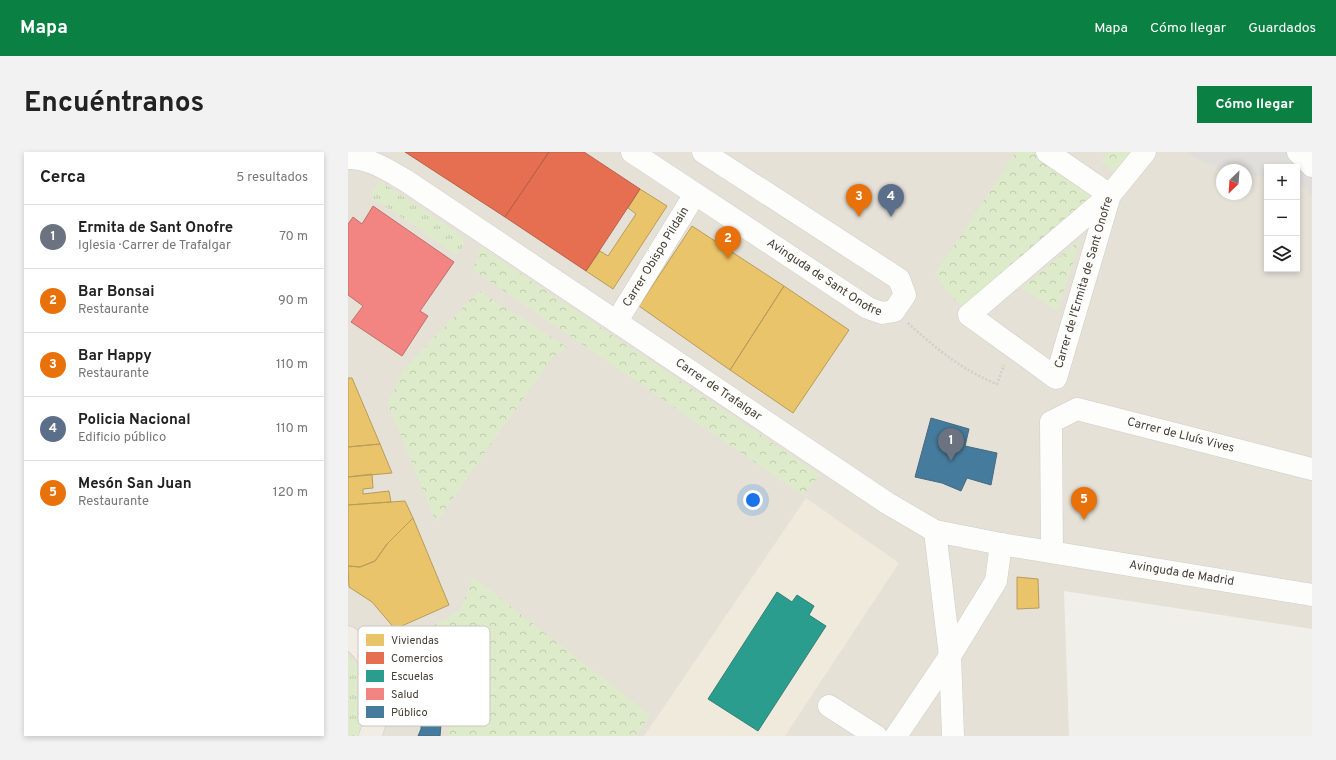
<!DOCTYPE html>
<html lang="es">
<head>
<meta charset="utf-8">
<style>
  :root { --surface:#fff; --page:#f2f2f2; --text:#222; --muted:#767676; --line:#e0e0e0; --accent:#0b8043 }
  body { margin:0; font-family:Overpass,sans-serif; background:var(--page); color:var(--text) }
  .controls { position:absolute; right:12px; top:12px; display:grid; overflow:hidden; border-radius:0px; box-shadow:0 2px 6px #0003 }
  .controls button { width:36px; height:36px; display:grid; place-items:center; padding:0; border:0; border-bottom:1px solid var(--line); background:var(--surface); color:var(--text); font:20px sans-serif }
  .compass { position:absolute; left:868px; top:12px; width:36px; height:36px; border-radius:50%; background:var(--surface); box-shadow:0 2px 6px #0003; rotate:205deg }
  .you { position:absolute; left:405px; top:348px; width:14px; height:14px; margin:-10px; border:3px solid #fff; border-radius:50%; background:#1a73e8; box-shadow:0 0 0 6px #1a73e833 }
  .badge { display:grid; place-items:center; width:26px; height:26px; border-radius:50%; background:var(--accent); color:#fff; font-size:13px; font-weight:700 }
  .pin { position:absolute; translate:-50% -33px; filter:drop-shadow(0 1px 2px #0008) }
  .pin::after { content:''; position:absolute; top:21px; width:14px; height:12px; background:inherit; clip-path:polygon(0 0,100% 0,50% 100%) }
  .list { margin:0; padding:0; list-style:none }
  h2 { display:flex; justify-content:space-between; align-items:center; height:52px; margin:0; padding:0 16px; font-size:17px }
  h2 small { font-size:13px; font-weight:400; color:var(--muted) }
  .list li { display:grid; grid-template-columns:26px 1fr auto; gap:12px; align-items:center; box-sizing:border-box; height:64px; padding:0 16px; border-top:1px solid var(--line) }
  .list b { display:block; font-size:15px; white-space:nowrap }
  .list p { margin:0; font-size:13px; white-space:nowrap; color:var(--muted) }
  .list em { font-size:13px; font-style:normal; color:var(--muted) }
  .icon { flex:none; width:22px; height:22px; fill:none; stroke:currentColor; stroke-width:2; stroke-linecap:round; stroke-linejoin:round }
  .map { position:relative; flex:none; width:964px; height:584px; overflow:hidden; border-radius:0px }
  header { display:flex; align-items:center; gap:24px; box-sizing:border-box; height:56px; padding:0 20px; background:var(--accent); color:#fff }
  header strong { font-size:19px }
  nav { display:flex; gap:22px; margin-inline-start:auto; font-size:14px }
  .intro { display:flex; align-items:center; justify-content:space-between; box-sizing:border-box; height:96px; padding:0 24px }
  h1 { margin:0; font-size:28px }
  .button { padding:10px 18px; border-radius:0px; background:var(--accent); color:#fff; font-size:14px; font-weight:700 }
  main { display:flex; gap:24px; padding:0 24px }
  aside { flex:1; background:var(--surface); border-radius:0px; box-shadow:0 2px 6px #0003 }
  .map>svg:first-child { display:block }
  .residential { fill:#e5e1d7; fill-rule:evenodd }
  .education { fill:#efeadc }
  .grass { fill:url(#grass-tufts) }
  .park { fill:url(#park-crowns) }
  .parking { fill:#e0deda }
  .homes { fill:#e9c46a; stroke:#b89c5a }
  .shops { fill:#e76f51; stroke:#b76149 }
  .schools { fill:#2a9d8f; stroke:#338174 }
  .health { fill:#f28482; stroke:#bf706b }
  .public { fill:#457b9d; stroke:#46697e }
  .lines { fill:none; stroke-linecap:round; stroke-linejoin:round }
  .minor-casing { stroke:#cfcdc8; stroke-width:23 }
  .major-casing { stroke:#d3cbb8; stroke-width:23 }
  .path { stroke:#d1cfca; stroke-width:2.5; stroke-dasharray:2 2; stroke-linecap:butt }
  .minor { stroke:#fdfdfc; stroke-width:22 }
  .major { stroke:#f1ede4; stroke-width:22 }
  .labels { text-anchor:middle; dominant-baseline:central; stroke-width:4; stroke-linejoin:round; paint-order:stroke }
  .street-label { font-size:12px; fill:#474036; stroke:#fff }
  .key { fill:#fff; stroke:#c8c6c3; stroke-width:1 }
  .key-label { font-size:11px; fill:#474036 }
</style>
</head>
<body>
<header>
<strong>Mapa</strong>
<nav><a>Mapa</a><a>Cómo llegar</a><a>Guardados</a></nav>
</header>
<div class="intro"><h1>Encuéntranos</h1><a class="button">Cómo llegar</a></div>
<main>
<aside>
<h2>Cerca<small>5 resultados</small></h2>
<ul class="list">
<li><span class="badge" style="background:#6b7280">1</span><div><b>Ermita de Sant Onofre</b><p>Iglesia · Carrer de Trafalgar</p></div><em>70 m</em></li>
<li><span class="badge" style="background:#e8710a">2</span><div><b>Bar Bonsai</b><p>Restaurante</p></div><em>90 m</em></li>
<li><span class="badge" style="background:#e8710a">3</span><div><b>Bar Happy</b><p>Restaurante</p></div><em>110 m</em></li>
<li><span class="badge" style="background:#5c6f8a">4</span><div><b>Policia Nacional</b><p>Edificio público</p></div><em>110 m</em></li>
<li><span class="badge" style="background:#e8710a">5</span><div><b>Mesón San Juan</b><p>Restaurante</p></div><em>120 m</em></li>
</ul>
</aside>
<div class="map">
<svg width="964" height="584" viewBox="0 0 964 584">
  <defs>
    <pattern id="grass-tufts" width="24" height="20" patternUnits="userSpaceOnUse"><rect width="24" height="20" fill="#deebca"/><path d="M3 7l-1-3M5 7V3M7 7l1-3M15 17l-1-3M17 17v-4M19 17l1-3" fill="none" stroke="#c0cbae"/></pattern>
    <pattern id="park-crowns" width="20" height="18" patternUnits="userSpaceOnUse"><rect width="20" height="18" fill="#deebca"/><path d="M2 6a3 3 0 1 1 6 0M12 15a3 3 0 1 1 6 0" fill="none" stroke="#c0cbae"/></pattern>
  </defs>
  <rect width="100%" height="100%" fill="#f1efea"/>
  <path class="residential" d="M 0,0 L 964,0 L 964,477 L 716,439 L 721,584 L 0,584 ZM 919,15 L 949,15 L 949,117 L 919,117 ZM 874,18 L 898,18 L 898,42 L 874,42 Z"/>
  <path class="education" d="M 458,346 L 551,411 L 437,584 L 296,584 Z"/>
  <path class="grass" d="M 32,29 L 114,84 L 116,92 L 109,103 L 22,44 Z
    M 0,503 C 20,528 23,555 11,584 L 0,584 Z"/>
  <path class="park" d="M 668,0 L 683,0 L 746,42 L 618,156 L 602,144 L 587,122 Z
    M 761,0 L 789,0 L 770,23 L 753,9 Z
    M 733,87 L 709,159 L 674,136 Z
    M 133,95 L 472,323 L 455,343 L 125,118 Z
    M 131,139 L 219,195 L 203,207 L 88,370 L 40,252 L 55,218 Z
    M 125,425 L 302,563 L 288,584 L 100,584 L 105,548 L 72,534 L 58,487 L 112,459 Z"/>
  <path class="parking" d="M 839,0 L 964,0 L 964,43 L 949,30 L 949,15 L 919,15 L 919,25 L 898,22 L 898,18 L 879,18 L 849,7 Z"/>
  <path class="homes" d="M 292,37 L 319,54 L 265,137 L 238,119 L 252,99 L 260,104 L 288,62 L 280,56 Z
    M 344,74 L 436,134 L 382,218 L 291,154 Z
    M 436,134 L 501,178 L 445,261 L 382,218 Z
    M 0,226 L 4,226 L 32,292 L 0,295 Z
    M 32,292 L 44,321 L 0,325 L 0,295 Z
    M 24,322 L 25,336 L 15,337 L 15,342 L 41,339 L 43,350 L 0,353 L 0,325 Z
    M 57,349 L 65,366 L 39,392 L 27,409 L 12,415 L 0,414 L 0,353 Z
    M 65,366 L 101,453 L 47,477 L 24,450 L 1,435 L 0,414 L 12,415 L 27,409 L 39,392 Z
    M 669,425 L 690,427 L 691,456 L 669,457 Z"/>
  <path class="shops" d="M 57,0 L 201,0 L 157,65 Z
    M 201,0 L 236,0 L 292,37 L 238,119 L 157,65 Z"/>
  <path class="schools" d="M 429,440 L 444,450 L 449,443 L 466,454 L 461,463 L 478,474 L 410,579 L 360,547 Z"/>
  <path class="health" d="M 25,54 L 106,110 L 72,159 L 80,164 L 54,204 L 3,170 L 15,154 L 0,143 L 0,72 L 5,65 L 14,72 Z"/>
  <path class="public" d="M 583,266 L 621,277 L 617,294 L 649,301 L 643,333 L 619,326 L 613,339 L 594,331 L 567,325 Z
    M 95,550 L 92,584 L 70,584 L 73,577 L 73,551 Z"/>
  <g class="lines">
    <defs>
      <g id="minor">
        <path id="s1" d="M 284,0 L 520,156 L 534,161 L 546,159 L 557,143 L 551,127 L 355,0"/>
        <path d="M 699,0 L 762,43"/>
        <path d="M 950,0 L 964,14"/>
        <path id="s2" d="M 0,6 C 22,6 38,17 57,28 L 539,351 L 587,379 L 653,392 L 964,443"/>
        <path id="s3" d="M 762,43 L 621,163 L 708,226 L 762,43 L 797,0"/>
        <path id="s4" d="M 269,169 L 347,42"/>
        <path d="M 587,379 L 602,504 L 605,584"/>
        <path id="s5" d="M 704,400 L 703,270 L 729,257 L 964,317"/>
        <path d="M 481,554 L 528,584"/>
        <path d="M 548,584 L 602,504 L 648,429 L 653,392"/>
      </g>
      <path id="major" d="M 0,485 C 32,505 37,552 22,584"/>
    </defs>
    <use href="#minor" class="minor-casing"/>
    <use href="#major" class="major-casing"/>
    <path class="path" d="M 560,171 C 587,196 614,218 649,232 L 656,213"/>
    <use href="#minor" class="minor"/>
    <use href="#major" class="major"/>
  </g>
  <g class="labels">
    <g class="street-label">
      <text stroke="none"><textPath href="#s4" startOffset="75">Carrer Obispo Pildain</textPath></text>
      <text stroke="none"><textPath href="#s1" startOffset="230">Avinguda de Sant Onofre</textPath></text>
      <text stroke="none"><textPath href="#s3" startOffset="392">Carrer de l'Ermita de Sant Onofre</textPath></text>
      <text stroke="none"><textPath href="#s2" startOffset="439">Carrer de Trafalgar</textPath></text>
      <text stroke="none"><textPath href="#s5" startOffset="266">Carrer de Lluís Vives</textPath></text>
      <text stroke="none"><textPath href="#s2" startOffset="948">Avinguda de Madrid</textPath></text>
    </g>
  </g>
  <rect x="10" y="474" width="132" height="100" rx="6" class="key"/>
  <rect x="18" y="482" width="18" height="12" fill="#e9c46a"/>
  <rect x="18" y="500" width="18" height="12" fill="#e76f51"/>
  <rect x="18" y="518" width="18" height="12" fill="#2a9d8f"/>
  <rect x="18" y="536" width="18" height="12" fill="#f28482"/>
  <rect x="18" y="554" width="18" height="12" fill="#457b9d"/>
  <g class="key-label">
    <text x="43" y="492">Viviendas</text>
    <text x="43" y="510">Comercios</text>
    <text x="43" y="528">Escuelas</text>
    <text x="43" y="546">Salud</text>
    <text x="43" y="564">Público</text>
  </g>
</svg>
<div class="controls">
<button>+</button>
<button>−</button>
<button><svg class="icon" aria-label="layers" viewBox="0 0 24 24"><path d="M12 4l9 5-9 5-9-5zM3 14l9 5 9-5"/></svg></button>
</div>
<svg class="compass" viewBox="-18 -18 36 36"><path d="M0-13l5 13h-10z" fill="#e53935"/><path d="M0 13l5-13h-10z" fill="#767676"/></svg>
<div class="you"></div>
<div class="pin badge" style="left:603px;top:309px;background:#6b7280">1</div>
<div class="pin badge" style="left:380px;top:107px;background:#e8710a">2</div>
<div class="pin badge" style="left:511px;top:65px;background:#e8710a">3</div>
<div class="pin badge" style="left:543px;top:65px;background:#5c6f8a">4</div>
<div class="pin badge" style="left:736px;top:368px;background:#e8710a">5</div>
</div>
</main>
</body>
</html>
